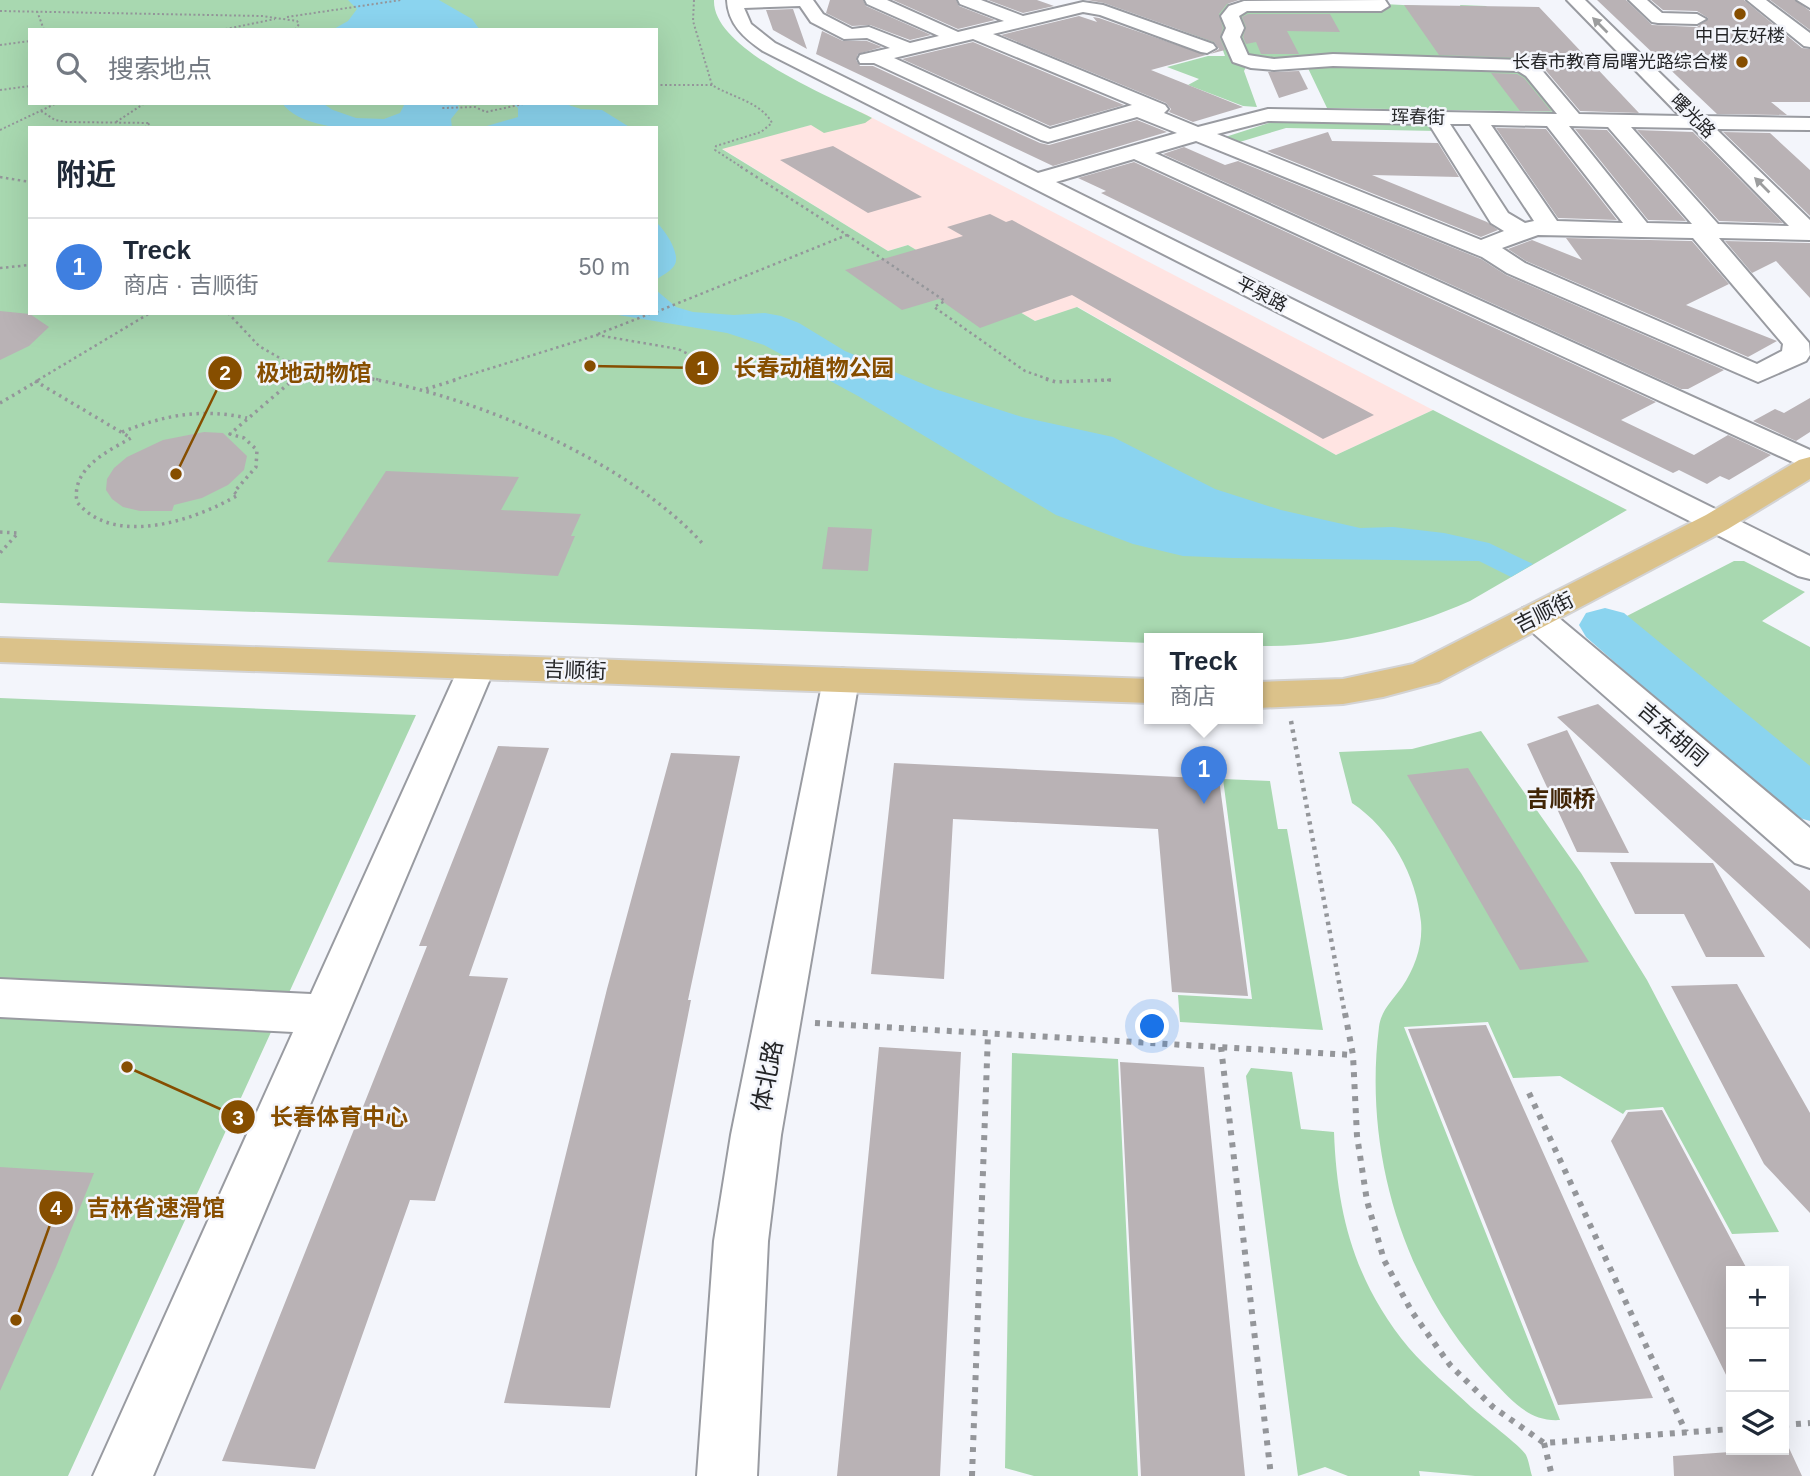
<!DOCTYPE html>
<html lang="zh">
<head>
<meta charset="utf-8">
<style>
  :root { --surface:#fff; --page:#f2f2f3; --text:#1f2937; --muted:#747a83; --line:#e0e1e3; --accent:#db2777 }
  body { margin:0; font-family:Arial,"Noto Sans SC",sans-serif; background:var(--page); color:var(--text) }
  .controls { position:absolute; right:21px; bottom:21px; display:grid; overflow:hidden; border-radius:0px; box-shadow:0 7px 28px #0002 }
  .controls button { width:63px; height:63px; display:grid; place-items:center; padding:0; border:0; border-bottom:2px solid var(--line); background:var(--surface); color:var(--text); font:35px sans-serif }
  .you { position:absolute; left:1153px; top:1027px; width:24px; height:24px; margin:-18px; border:5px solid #fff; border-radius:50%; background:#1a73e8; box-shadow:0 0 0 10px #1a73e833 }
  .badge { display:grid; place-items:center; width:46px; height:46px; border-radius:50%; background:var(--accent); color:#fff; font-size:23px; font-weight:700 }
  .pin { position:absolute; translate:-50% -58px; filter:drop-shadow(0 2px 4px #0008) }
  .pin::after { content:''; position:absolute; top:37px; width:24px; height:21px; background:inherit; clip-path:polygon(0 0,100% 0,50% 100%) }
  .popup { position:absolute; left:1144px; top:633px; width:119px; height:91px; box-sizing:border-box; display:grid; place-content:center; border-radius:0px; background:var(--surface); filter:drop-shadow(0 2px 5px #0005); font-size:23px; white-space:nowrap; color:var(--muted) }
  .popup b { font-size:26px; color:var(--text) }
  .popup::after { content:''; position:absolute; left:50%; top:100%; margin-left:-14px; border:14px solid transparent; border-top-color:var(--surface) }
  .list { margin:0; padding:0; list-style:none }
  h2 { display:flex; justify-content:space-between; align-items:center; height:91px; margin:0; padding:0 28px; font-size:30px }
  h2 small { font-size:23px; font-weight:400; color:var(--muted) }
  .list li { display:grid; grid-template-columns:46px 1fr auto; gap:21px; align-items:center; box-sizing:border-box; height:98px; padding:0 28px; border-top:2px solid var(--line) }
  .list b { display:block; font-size:26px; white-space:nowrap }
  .list p { margin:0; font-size:23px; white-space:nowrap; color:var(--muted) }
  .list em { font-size:23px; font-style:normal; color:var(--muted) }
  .icon { flex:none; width:38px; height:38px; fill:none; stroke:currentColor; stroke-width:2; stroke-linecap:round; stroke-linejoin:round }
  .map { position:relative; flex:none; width:1810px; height:1476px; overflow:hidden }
  .search { position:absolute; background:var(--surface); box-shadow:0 7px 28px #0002; left:28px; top:28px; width:630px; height:77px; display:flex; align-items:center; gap:18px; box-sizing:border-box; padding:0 24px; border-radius:0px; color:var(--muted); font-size:26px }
  .panel { position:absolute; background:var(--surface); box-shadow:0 7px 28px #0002; left:28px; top:126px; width:630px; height:189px; border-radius:0px }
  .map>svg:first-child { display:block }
  .industrial { fill:#ffe4e2 }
  .green { fill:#a8d8b0; fill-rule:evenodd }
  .water { fill:#8bd4ef }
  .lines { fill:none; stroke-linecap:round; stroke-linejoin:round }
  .river { fill:#8bd4ef; fill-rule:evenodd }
  .building { fill:#b9b2b5 }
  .minor-casing { stroke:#999ba1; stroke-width:4 }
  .major-casing { stroke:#d3d3d4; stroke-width:4 }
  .path-far4 { stroke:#94969a; stroke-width:2; stroke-dasharray:2 2.5; stroke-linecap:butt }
  .path-far3 { stroke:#94969a; stroke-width:2.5; stroke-dasharray:2.5 3.5; stroke-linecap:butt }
  .path-far2 { stroke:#94969a; stroke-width:3.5; stroke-dasharray:2.5 4.5; stroke-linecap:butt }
  .path-far1 { stroke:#94969a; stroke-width:4.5; stroke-dasharray:3.5 5; stroke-linecap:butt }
  .path { stroke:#94969a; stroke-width:6; stroke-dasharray:5 7; stroke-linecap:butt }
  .minor { fill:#fff; fill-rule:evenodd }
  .major { fill:#dbc28a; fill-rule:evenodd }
  .oneway { fill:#9c9d9e }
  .poi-dot { fill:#864e00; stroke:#f3f5fb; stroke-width:2.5 }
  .labels { text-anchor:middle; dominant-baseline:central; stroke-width:5; stroke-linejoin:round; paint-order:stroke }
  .far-poi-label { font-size:18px; fill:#242527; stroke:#f3f5fb }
  .far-street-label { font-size:18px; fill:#242527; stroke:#f3f5fb }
  .street-label { font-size:21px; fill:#242527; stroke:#f3f5fb }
  .neighbourhood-label { font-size:23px; font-weight:bold; fill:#412506; stroke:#f3f5fb }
  .near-street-label { font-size:24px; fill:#242527; stroke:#f3f5fb }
  .leader { fill:none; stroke:#864e00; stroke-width:2.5 }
  .callout-dot { fill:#864e00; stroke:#f3f5fb; stroke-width:2.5 }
  .mark-label { font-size:21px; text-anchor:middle; font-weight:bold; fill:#fff }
  .callout-label { font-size:23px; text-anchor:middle; font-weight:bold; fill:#864e00; stroke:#f3f5fb; stroke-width:5; stroke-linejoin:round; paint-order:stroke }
</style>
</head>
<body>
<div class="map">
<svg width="1810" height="1476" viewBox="0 0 1810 1476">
  <rect width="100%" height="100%" fill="#f3f5fb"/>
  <path class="industrial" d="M 861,112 L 1433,410 L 1336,455 L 1078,307 L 1035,321 L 908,245 L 888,251 L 721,148 Z"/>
  <path class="green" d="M 0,0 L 714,0 C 712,50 832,97 872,118 L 865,123 L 824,133 L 811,125 L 722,149 L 888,251 L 908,245 L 1035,321 L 1077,307 L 1336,455 L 1433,410 L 1627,510 L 1470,601 C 1402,631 1333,647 1258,646 L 1258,638 L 1150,638 L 1150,643 L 0,603 ZM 30,30 L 656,30 L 656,103 L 30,103 ZM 30,128 L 656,128 L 656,313 L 30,313 Z
    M 1206,1 L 1225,2 L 1236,7 L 1228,13 L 1248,63 L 1244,71 L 1257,107 L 1243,106 L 1188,85 L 1199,79 L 1167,67 L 1208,56 L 1225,56 L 1221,45 L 1181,30 Z
    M 1383,4 L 1461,8 L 1460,5 L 1486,6 L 1535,63 L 1523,65 L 1303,62 L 1243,58 L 1234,13 L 1238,10 Z
    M 1306,64 L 1521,67 L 1563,112 L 1327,108 Z
    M 1281,119 L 1432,123 L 1437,131 L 1286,128 L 1233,144 L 1219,139 Z
    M 1734,561 L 1744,561 L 1805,592 L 1762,621 L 1810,647 L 1810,773 L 1623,618 Z
    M 0,698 L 416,715 L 68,1476 L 0,1476 Z
    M 1481,731 L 1581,873 L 1647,980 L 1779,1232 L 1732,1234 L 1663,1107 L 1626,1110 L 1623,1114 L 1560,1076 L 1513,1078 L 1488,1022 L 1404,1027 L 1560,1420 C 1528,1422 1512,1400 1491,1379 C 1404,1287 1363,1153 1379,1027 C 1381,1010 1393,1000 1402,987 C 1415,968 1423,945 1421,922 C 1416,875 1391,829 1352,803 L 1339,752 L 1412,749 Z
    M 1223,779 L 1270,781 L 1278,829 L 1287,829 L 1323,1030 L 1180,1022 L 1178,995 L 1252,999 Z
    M 1012,1053 L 1118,1059 L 1138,1476 L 1034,1476 L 1005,1468 Z
    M 1251,1068 L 1292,1072 L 1301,1129 L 1334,1132 C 1337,1215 1355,1283 1409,1348 C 1427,1369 1450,1387 1471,1407 C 1482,1417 1521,1446 1526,1455 C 1529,1461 1530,1470 1532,1476 L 1475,1476 L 1419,1471 L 1420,1476 L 1348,1476 L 1325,1467 L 1298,1476 L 1246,1076 Z"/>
  <path class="water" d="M 348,0 L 439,0 L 472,19 L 480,30 L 332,30 L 348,21 L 357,9 Z
    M 282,103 L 322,103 L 333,110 L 356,118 L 384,119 L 400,113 L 405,103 L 458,103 L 459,109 L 451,119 L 452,128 C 410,128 308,140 282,103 Z
    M 512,103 L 562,103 L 581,109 L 602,110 L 631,128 L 480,128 L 518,117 L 518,108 Z
    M 656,222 C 665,230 682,255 674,266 C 670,272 662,275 656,280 Z
    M 656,290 L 676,307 L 693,312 L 734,315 L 765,313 L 781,316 L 799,323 L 845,351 L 935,389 L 1022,417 L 1113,437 L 1215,489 L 1281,510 L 1360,528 L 1393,527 L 1444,533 L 1489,543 L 1533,564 L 1511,577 L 1479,561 L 1233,558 L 1183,556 L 1133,544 L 1056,515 L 858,396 L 764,345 L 727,333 L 606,313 L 656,313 Z"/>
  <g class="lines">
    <path class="river" d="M 1605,608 L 1624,613 L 1810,766 L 1810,821 L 1789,815 L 1586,637 L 1579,625 L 1586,613 Z"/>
  </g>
  <path class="building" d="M 830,0 L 863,0 L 866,6 L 931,35 L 910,40 L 870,25 L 852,26 L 826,13 Z
    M 893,0 L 956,0 L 959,6 L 995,20 L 958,29 Z
    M 988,0 L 1037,0 L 1054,6 L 1023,13 Z
    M 1087,0 L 1239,0 L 1227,4 L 1219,14 L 1223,28 L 1220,38 L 1225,50 L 1210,54 L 1219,49 L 1214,42 L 1104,3 Z
    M 1597,0 L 1626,0 L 1652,25 L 1697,27 L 1708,18 L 1697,11 L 1663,10 L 1651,0 L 1744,0 L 1802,48 L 1810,49 L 1810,102 L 1771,102 L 1787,115 L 1717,114 Z
    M 1770,0 L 1795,0 L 1810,11 L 1810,30 Z
    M 1404,5 L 1539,7 L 1639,113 L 1580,111 L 1542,66 L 1523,58 L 1439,55 Z
    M 793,9 L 807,49 L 773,30 L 766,10 Z
    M 1248,14 L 1330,14 L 1340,32 L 1287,31 L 1299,54 L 1261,54 L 1256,42 L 1246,44 L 1243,37 L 1246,27 L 1242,17 Z
    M 1079,16 L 1097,22 L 1093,17 L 1099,18 L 1206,55 L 1151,70 L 1243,107 L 1193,122 L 1169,112 L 1171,109 L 1166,103 L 1001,35 Z
    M 822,31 L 843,41 L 867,41 L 882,47 L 858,54 L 856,60 L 860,66 L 873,66 L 1040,143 L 1049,145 L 1137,120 L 1167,132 L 1053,166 L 816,54 Z
    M 973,42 L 1124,105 L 1050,126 L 902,59 Z
    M 1299,71 L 1308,89 L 1279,98 L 1268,72 Z
    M 1491,73 L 1517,74 L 1524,78 L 1551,111 L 1520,111 Z
    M 1496,128 L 1546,129 L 1617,220 L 1558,218 Z
    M 1575,129 L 1607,130 L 1686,221 L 1648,220 Z
    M 1637,130 L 1693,132 L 1783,223 L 1719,221 Z
    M 1328,132 L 1332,141 L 1438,143 L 1459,177 L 1372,175 L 1487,222 L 1498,230 L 1481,237 L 1267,151 Z
    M 1723,132 L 1770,133 L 1810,170 L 1810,216 Z
    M 833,146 L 922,197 L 868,213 L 780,160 Z
    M 1184,147 L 1225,165 L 1238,161 L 1481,259 L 1506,275 L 1724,370 L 1688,389 L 1681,389 L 1163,154 Z
    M 1134,162 L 1656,402 L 1621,420 L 1694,455 L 1728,435 L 1771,455 L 1729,480 L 1720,476 L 1707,484 L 1679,470 L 1673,473 L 1101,193 L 1106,191 L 1078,178 Z
    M 990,214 L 1006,222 L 1012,220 L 1374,415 L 1323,439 L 1072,295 L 980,328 L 939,299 L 902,310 L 845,270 L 963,236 L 947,227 Z
    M 1566,238 L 1692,241 L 1729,284 L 1686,305 L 1777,341 L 1748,357 L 1526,261 L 1508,249 L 1532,240 L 1582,260 Z
    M 1725,241 L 1810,243 L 1810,298 L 1776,261 L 1752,273 Z
    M 0,311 L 30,314 L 49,327 L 29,346 L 0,360 Z
    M 1810,398 L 1810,432 L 1796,441 L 1753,421 L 1775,409 L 1784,413 Z
    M 204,432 L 223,433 L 247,456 L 244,470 L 228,485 L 202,498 L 174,505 L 172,511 L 140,511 L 123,507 L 112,499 L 106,490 L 107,479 L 114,468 L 127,457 L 163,440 Z
    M 386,471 L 519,477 L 501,510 L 581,514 L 571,536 L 575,536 L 558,576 L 327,562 Z
    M 828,527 L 872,529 L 868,571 L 822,569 Z
    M 1598,704 L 1810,891 L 1810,949 L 1557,717 Z
    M 1567,730 L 1629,853 L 1577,852 L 1527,744 Z
    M 498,746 L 549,748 L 469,976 L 508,978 L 435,1201 L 410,1200 L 315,1469 L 222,1461 L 427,946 L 419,946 Z
    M 671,753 L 740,756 L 688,1000 L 691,1000 L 610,1408 L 504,1403 L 607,989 Z
    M 894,763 L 1219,779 L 1248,996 L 1172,992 L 1158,829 L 953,819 L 944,979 L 871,974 Z
    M 1468,768 L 1589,962 L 1520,970 L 1407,775 Z
    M 1610,862 L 1713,863 L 1765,957 L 1706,957 L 1684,914 L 1635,914 Z
    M 1737,984 L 1810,1113 L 1810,1213 L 1764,1164 L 1671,986 Z
    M 1486,1025 L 1653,1398 L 1558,1405 L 1408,1029 Z
    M 879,1047 L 961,1052 L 940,1476 L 837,1476 Z
    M 1120,1062 L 1204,1067 L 1245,1476 L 1141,1476 Z
    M 1662,1110 L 1748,1271 L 1731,1271 L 1731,1385 L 1611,1141 L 1628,1112 Z
    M 0,1167 L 94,1173 L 56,1267 L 0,1391 Z
    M 1789,1448 L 1802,1476 L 1674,1476 L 1673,1456 Z"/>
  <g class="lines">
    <defs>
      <path id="minor" d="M 727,0 L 813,0 L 823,14 L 852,29 L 869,27 L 910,43 L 939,36 L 867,4 L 865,0 L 887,0 L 958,32 L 1004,21 L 960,4 L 958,0 L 981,0 L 1023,16 L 1083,2 L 1103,5 L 1213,44 L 1216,48 L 1207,53 L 1201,52 L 1100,15 L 1083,12 L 993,34 L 1165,105 L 1168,109 L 1164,113 L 1198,127 L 1268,109 L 1557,114 L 1526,76 L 1518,71 L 1333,66 L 1274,70 L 1251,68 L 1233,62 L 1222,37 L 1226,28 L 1221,16 L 1229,6 L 1244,1 L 1385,0 L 1389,6 L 1381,11 L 1247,11 L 1239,16 L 1244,28 L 1240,37 L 1248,55 L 1274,59 L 1333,54 L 1522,60 L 1540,68 L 1579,114 L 1680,116 L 1567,0 L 1585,0 L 1704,116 L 1810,118 L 1810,130 L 1716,129 L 1810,220 L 1810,240 L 1719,238 L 1809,343 L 1810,355 L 1806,361 L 1758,382 L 1507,273 L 1482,257 L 1196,141 L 1155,153 L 1810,450 L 1810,470 L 1134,159 L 1056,182 L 1810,556 L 1810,579 L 1798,576 L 763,51 C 744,38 728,24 727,0 ZM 800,6 L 811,22 L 844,39 L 867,38 L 890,48 L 860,55 L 858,59 L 860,63 L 874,63 L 1041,140 L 1048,142 L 1137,117 L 1177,133 L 1038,173 L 775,43 L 751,24 L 744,8 ZM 973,39 L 1132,105 L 1050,129 L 894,58 ZM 1268,121 L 1429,124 L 1491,223 L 1504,231 L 1481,240 L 1217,134 ZM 1450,124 L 1470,124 L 1534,221 L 1525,223 L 1508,213 ZM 1491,125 L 1547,126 L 1623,223 L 1557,221 ZM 1569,126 L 1608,127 L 1692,224 L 1647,223 ZM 1631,127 L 1693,128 L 1789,226 L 1718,224 ZM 1538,235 L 1693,238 L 1783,344 L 1782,351 L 1757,364 L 1525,263 L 1502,248 Z
        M 1629,0 L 1647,0 L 1662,13 L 1697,14 L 1706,19 L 1697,24 L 1658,23 L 1652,22 Z
        M 1747,0 L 1766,0 L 1810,33 L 1810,47 L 1804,46 Z
        M 1797,0 L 1810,0 L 1810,8 Z
        M 1535,605 L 1547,608 L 1810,828 L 1810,868 L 1795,863 L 1523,624 L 1518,616 L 1523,608 Z
        M 477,655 L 490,659 L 495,667 L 153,1476 L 93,1476 L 293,1032 L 0,1017 L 0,979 L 311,994 L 459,667 L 464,659 Z
        M 841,668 L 854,671 L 859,680 L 781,1135 L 768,1241 L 757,1476 L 697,1476 L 714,1241 L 731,1135 L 823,680 L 828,671 Z"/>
      <path id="major" d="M 1810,457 L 1810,479 L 1728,529 L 1439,682 L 1383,697 L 1343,704 L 1258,708 L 1258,682 L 1343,679 L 1413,664 L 1706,515 L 1799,460 Z
        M 0,638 L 1150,679 L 1150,703 L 0,662 Z"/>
    </defs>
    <use href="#minor" class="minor-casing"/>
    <use href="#major" class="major-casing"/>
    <path class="path-far4" d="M 694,0 L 693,21 L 712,85 C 731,97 761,102 772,123 L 761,132 L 716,146 L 715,150 L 740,166
      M 0,11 L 262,16 L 297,21 L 299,24 L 295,30
      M 37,11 L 44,30
      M 287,17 L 401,0
      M 221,30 L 275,19
      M 0,45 L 30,41
      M 656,85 L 712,85
      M 0,90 L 30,86
      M 424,103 L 438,103
      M 444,103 L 443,108 L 475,107 L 486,112 L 528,103
      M 41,111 L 55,120 L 67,122 L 150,123 L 144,128
      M 116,122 L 145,103
      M 0,130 L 57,103"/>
    <path class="path-far3" d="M 0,177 L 30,182
      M 847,235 L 945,301 L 934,307 L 1025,371 L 1051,380
      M 0,268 L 30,265
      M 656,312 L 847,235 L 738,165
      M 228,313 L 259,346 L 283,360 L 381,380
      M 598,334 L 652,313
      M 38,380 L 150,313
      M 292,380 L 307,367
      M 453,380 L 597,335 L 678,349 L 705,362
      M 1101,380 L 1111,380"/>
    <path class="path-far2" d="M 372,379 C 479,398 629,462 703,544
      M 1046,379 L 1056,382 L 1111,380
      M 35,381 L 131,438 C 106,452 71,469 77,502 C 114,548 196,520 238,495 L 234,492 L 256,467 L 257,450 L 244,438 L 230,434 L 294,379
      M 426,389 L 459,379
      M 0,403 L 41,379
      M 122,432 C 165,415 201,408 247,418
      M 0,532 L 18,533 L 0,553"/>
    <path class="path-far1" d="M 1291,721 L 1345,1015"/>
    <path class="path" d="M 1345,1013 L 1353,1055 L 1357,1136 L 1367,1201 L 1384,1260 L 1412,1312 L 1450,1365 L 1493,1407 L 1544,1443 L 1731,1429
      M 815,1023 L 1353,1055
      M 1221,1047 L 1271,1476
      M 1529,1093 L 1686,1432
      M 1784,1425 L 1810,1423
      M 1544,1443 L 1552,1476
      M 972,1476 L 988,1033"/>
    <use href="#minor" class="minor"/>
    <use href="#major" class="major"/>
  </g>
  <defs><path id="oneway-solid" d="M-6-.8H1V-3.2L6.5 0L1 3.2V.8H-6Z" transform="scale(1.75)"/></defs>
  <g class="oneway">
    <use href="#oneway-solid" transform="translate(1600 25) rotate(-135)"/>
    <use href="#oneway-solid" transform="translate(1762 185) rotate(-135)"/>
  </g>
  <g class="poi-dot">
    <circle cx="1740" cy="14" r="7"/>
    <circle cx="1742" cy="62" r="7"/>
  </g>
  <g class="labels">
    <g class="far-poi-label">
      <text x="1740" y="36">中日友好楼</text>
      <text x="1728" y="62" text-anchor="end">长春市教育局曙光路综合楼</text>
    </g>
    <g class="far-street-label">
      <text transform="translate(1693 116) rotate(45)">曙光路</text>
      <text transform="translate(1418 117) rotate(1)">珲春街</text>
      <text transform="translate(1262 294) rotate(27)">平泉路</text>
    </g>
    <g class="street-label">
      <text transform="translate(1544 612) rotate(-27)">吉顺街</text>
      <text transform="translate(575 670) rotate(2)">吉顺街</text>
      <text transform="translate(1673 734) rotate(41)">吉东胡同</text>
    </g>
    <g class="neighbourhood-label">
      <text x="1561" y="799">吉顺桥</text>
    </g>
    <g class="near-street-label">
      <text transform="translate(767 1076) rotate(-79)">体北路</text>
    </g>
  </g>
  <path class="leader" d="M590 366L702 368M176 474L225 373M127 1067L238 1117M16 1320L56 1208"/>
  <g class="callout-dot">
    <circle cx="590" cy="366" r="7"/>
    <circle cx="176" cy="474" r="7"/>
    <circle cx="127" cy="1067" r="7"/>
    <circle cx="16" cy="1320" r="7"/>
    <circle cx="702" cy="368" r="18"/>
    <circle cx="225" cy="373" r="18"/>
    <circle cx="238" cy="1117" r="18"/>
    <circle cx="56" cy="1208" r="18"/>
  </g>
  <g class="mark-label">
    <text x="702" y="375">1</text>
    <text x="225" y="380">2</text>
    <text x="238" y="1125">3</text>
    <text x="56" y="1215">4</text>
  </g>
  <g class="callout-label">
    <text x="814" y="376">长春动植物公园</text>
    <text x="314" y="381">极地动物馆</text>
    <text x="339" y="1125">长春体育中心</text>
    <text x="156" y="1216">吉林省速滑馆</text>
  </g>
</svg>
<div class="controls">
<button>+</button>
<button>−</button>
<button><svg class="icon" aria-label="layers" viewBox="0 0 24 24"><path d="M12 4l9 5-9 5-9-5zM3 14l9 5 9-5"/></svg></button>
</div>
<div class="you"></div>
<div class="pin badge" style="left:1204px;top:804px;background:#3f7fe0">1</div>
<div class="popup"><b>Treck</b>商店</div>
<div class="search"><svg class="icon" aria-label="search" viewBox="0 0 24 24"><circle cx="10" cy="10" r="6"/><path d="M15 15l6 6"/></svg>搜索地点</div>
<section class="panel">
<h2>附近<small></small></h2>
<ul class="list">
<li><span class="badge" style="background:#3f7fe0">1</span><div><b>Treck</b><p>商店 · 吉顺街</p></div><em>50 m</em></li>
</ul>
</section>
</div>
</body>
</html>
